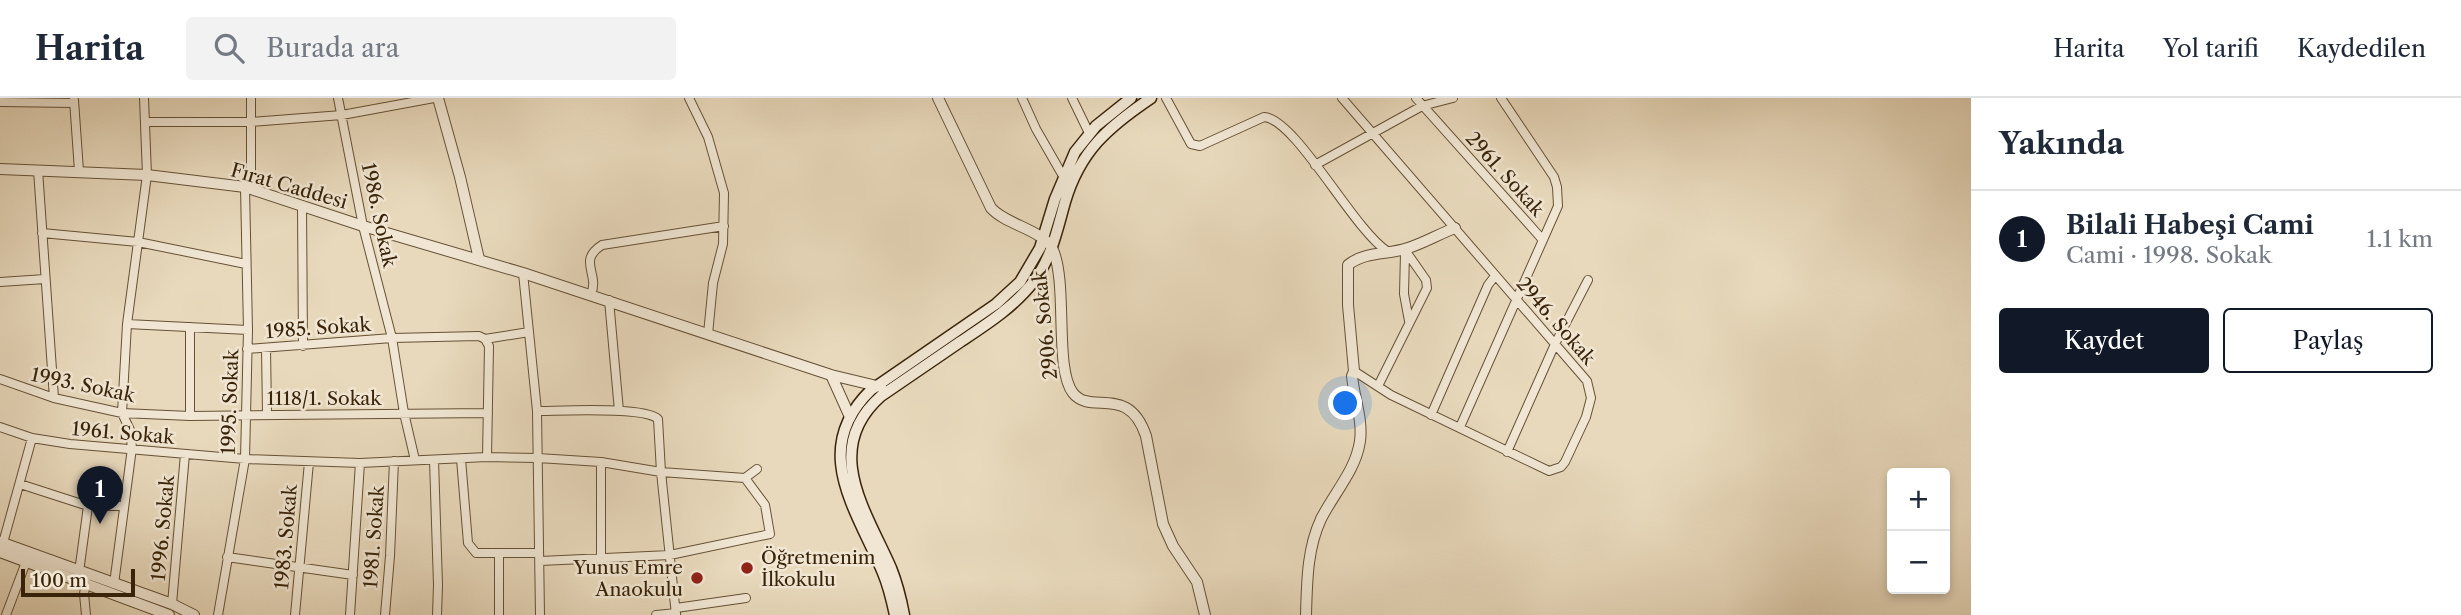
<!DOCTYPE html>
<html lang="tr">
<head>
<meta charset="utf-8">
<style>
  :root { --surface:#fff; --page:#f2f2f3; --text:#1f2937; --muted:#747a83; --line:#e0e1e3; --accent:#111827 }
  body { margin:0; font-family:"Libre Caslon Text",serif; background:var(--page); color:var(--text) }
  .controls { position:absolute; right:21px; bottom:21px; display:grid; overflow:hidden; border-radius:7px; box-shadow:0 4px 10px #0003 }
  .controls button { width:63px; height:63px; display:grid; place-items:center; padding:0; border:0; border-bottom:2px solid var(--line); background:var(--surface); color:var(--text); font:35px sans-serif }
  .scale { position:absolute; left:21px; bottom:18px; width:114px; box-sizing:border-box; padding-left:7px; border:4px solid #3a2409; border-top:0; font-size:19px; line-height:24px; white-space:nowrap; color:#3a2409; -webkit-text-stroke:5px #f0e6d3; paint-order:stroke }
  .you { position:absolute; left:1346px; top:306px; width:24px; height:24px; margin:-18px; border:5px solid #fff; border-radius:50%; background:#1a73e8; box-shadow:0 0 0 10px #1a73e833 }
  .badge { display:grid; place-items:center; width:46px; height:46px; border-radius:50%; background:var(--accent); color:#fff; font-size:23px; font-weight:700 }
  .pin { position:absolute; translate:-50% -58px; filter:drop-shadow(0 2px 4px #0008) }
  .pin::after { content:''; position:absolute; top:37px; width:24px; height:21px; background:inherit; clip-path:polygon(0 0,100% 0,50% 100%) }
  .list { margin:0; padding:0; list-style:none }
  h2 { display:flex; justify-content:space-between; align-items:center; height:91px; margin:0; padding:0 28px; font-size:30px }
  h2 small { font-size:23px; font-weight:400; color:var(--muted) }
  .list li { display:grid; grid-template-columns:46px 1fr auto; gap:21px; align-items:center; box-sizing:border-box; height:98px; padding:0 28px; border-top:2px solid var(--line) }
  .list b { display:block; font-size:26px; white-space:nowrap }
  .list p { margin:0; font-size:23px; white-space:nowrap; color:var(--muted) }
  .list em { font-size:23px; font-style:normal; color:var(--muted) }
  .actions { display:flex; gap:14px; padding:21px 28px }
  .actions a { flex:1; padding:16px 0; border:2px solid var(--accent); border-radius:7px; text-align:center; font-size:24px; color:var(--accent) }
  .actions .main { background:var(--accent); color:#fff }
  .icon { flex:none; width:38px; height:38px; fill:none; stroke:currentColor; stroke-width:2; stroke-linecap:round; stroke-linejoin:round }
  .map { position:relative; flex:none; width:1971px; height:517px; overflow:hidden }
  header { display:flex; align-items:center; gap:42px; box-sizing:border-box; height:98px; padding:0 35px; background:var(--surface); border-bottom:2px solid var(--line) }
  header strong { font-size:33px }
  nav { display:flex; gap:38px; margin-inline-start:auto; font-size:24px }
  .search { width:490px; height:63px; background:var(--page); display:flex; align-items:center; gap:18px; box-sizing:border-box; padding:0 24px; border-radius:7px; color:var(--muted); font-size:26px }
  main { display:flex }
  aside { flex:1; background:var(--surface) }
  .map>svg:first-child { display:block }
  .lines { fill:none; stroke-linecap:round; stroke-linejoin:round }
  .minor-casing { stroke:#665136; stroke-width:10 }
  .tertiary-casing { stroke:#665136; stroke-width:12 }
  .secondary-casing { stroke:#3a2409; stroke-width:13 }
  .minor { stroke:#f0e6d3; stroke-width:8 }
  .tertiary { stroke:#f0e6d3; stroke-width:10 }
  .secondary { stroke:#f0e6d3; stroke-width:10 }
  .poi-dot { fill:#8f2418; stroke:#f0e6d3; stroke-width:2.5 }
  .labels { text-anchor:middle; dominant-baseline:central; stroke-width:5; stroke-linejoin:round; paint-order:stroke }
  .street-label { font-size:19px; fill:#3a2409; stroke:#f0e6d3 }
  .poi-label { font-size:19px; fill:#3a2409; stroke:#f0e6d3; text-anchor:start }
</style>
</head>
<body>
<header>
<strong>Harita</strong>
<div class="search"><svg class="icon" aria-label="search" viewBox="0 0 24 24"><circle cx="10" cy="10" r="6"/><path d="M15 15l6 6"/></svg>Burada ara</div>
<nav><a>Harita</a><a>Yol tarifi</a><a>Kaydedilen</a></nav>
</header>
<main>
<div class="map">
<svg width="1971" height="517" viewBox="0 0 1971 517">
  <rect width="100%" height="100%" fill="#e8d9bc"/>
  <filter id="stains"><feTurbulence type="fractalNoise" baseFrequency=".00286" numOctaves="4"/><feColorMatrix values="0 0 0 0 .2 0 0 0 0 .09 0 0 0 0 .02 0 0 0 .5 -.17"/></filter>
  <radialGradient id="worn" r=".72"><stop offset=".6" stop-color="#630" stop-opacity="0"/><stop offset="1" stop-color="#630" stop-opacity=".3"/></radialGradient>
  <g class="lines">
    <defs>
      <path id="minor" d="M 338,0 L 363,128 L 392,240 L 404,315 L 415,362
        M 689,0 L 708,39 L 724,95 L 723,146 L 713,185 L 708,236
        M 1022,0 L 1036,31 L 1063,78
        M 1072,0 L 1089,35
        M 1166,0 L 1191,46 L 1200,48 L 1264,19 C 1296,21 1353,131 1387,153
        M 1342,0 L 1587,283 L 1591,300 L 1586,319 L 1565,364 L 1561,369 L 1549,373 L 1391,297 L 1354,273
        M 1416,0 L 1542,141
        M 74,2 L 79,73
        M 0,4 L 74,5
        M 145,24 L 251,24 L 342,17 L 434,0
        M 1315,67 L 1422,8 L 1453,0
        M 38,72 L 54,300
        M 251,91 L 251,0
        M 302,108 L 303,248
        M 42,135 L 138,144 L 246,166
        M 1405,155 L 1404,196 L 1409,223
        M 523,175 L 537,313 L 540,517
        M 0,184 L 45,181
        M 591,196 C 600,176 577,163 602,147 L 724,128
        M 609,202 L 619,313
        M 127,226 L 248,232
        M 190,229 L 190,318
        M 485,241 L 529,234
        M 266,250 L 267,316
        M 247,251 L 392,240 L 479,238 L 485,241 L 489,248 L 487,359
        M 0,281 L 54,300 L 122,315 L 190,318 L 488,315
        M 1378,288 L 1427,190 L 1426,182 L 1405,152
        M 537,313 C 559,313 645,308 658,321 L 661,374 L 676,517
        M 1431,317 L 1488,187 L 1495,178
        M 0,329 L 32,340 L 70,346 L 245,361 L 360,365 L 487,359 L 538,360 L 601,364 L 661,374 L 745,380 L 757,371
        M 1460,329 L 1558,108 L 1557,89 L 1554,79 L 1501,0
        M 1507,354 L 1555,246 L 1588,182
        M 461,361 L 468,445 L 476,455 L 539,455
        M 434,362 L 438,487 L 437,517
        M 20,386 L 88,408 L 124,408
        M 3,445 L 32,340
        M 499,455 L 499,517
        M 227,459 L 353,477
        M 601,460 L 601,364
        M 540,463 L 670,457 L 770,436 L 765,407 L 745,380
        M 79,474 L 88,408
        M 86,483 L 84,496 L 86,517
        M 114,486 L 132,350 L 130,332 L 122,315 L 127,226 L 147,77 L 144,0
        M 172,506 L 185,356
        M 676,510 L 746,500
        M 6,517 L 26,464
        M 218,517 L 245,361 L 248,232 L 245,89
        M 295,517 L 309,364
        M 350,517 L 360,365
        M 385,517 L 390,458 L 394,363
        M 656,517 L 676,515"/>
      <path id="tertiary" d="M 438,0 L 460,79 L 479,161
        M 938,0 L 991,110 C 1006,127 1044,132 1053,152 C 1068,187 1054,271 1073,295 C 1091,318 1128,285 1146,338 L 1163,426 L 1173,448 L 1197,484 L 1205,517
        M 0,71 L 147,77 L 245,89 L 363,128 L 523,175 L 831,277 L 881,289
        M 831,277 L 850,319
        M 0,444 L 172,506 L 194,517
        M 0,454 L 169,517
        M 1306,517 C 1307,484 1307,451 1321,421 C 1334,395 1356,372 1360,343 C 1363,322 1354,299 1352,278 L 1354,273 L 1348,207 L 1348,167 C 1365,153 1389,157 1408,150 C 1424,145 1439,136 1455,130"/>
      <path id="secondary" d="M 895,517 C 892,503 889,489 883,475 C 857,412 809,352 871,292 L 996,206 L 1020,184 L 1040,150 L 1055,101 L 1075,54 L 1096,28 L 1131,0
        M 904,517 C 901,501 897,485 891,470 C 866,413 821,351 881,298 C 907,280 934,262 960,244 C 987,226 1014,209 1034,183 C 1052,159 1057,132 1065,104 C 1080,53 1108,29 1151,0"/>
    </defs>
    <use href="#minor" class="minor-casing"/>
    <use href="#tertiary" class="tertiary-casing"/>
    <use href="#secondary" class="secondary-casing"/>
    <use href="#minor" class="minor"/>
    <use href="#tertiary" class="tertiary"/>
    <use href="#secondary" class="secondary"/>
  </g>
  <g class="poi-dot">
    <circle cx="747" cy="470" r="7"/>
    <circle cx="697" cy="480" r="7"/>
  </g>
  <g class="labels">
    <g class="street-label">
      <text transform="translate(1505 76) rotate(48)">2961. Sokak</text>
      <text transform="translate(289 88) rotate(16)">Fırat Caddesi</text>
      <text transform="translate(379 117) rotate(78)">1986. Sokak</text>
      <text transform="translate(1556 223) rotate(49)">2946. Sokak</text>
      <text transform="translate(1045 227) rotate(-96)">2906. Sokak</text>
      <text transform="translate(318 230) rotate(-4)">1985. Sokak</text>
      <text transform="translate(83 287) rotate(12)">1993. Sokak</text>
      <text x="324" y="300">1118/1. Sokak</text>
      <text transform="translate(230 304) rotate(-88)">1995. Sokak</text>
      <text transform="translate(123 335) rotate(5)">1961. Sokak</text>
      <text transform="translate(163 430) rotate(-85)">1996. Sokak</text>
      <text transform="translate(286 439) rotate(-85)">1983. Sokak</text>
      <text transform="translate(374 439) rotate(-86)">1981. Sokak</text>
    </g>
    <g class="poi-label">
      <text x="761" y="459">Öğretmenim<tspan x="761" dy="22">İlkokulu</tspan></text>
      <text x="683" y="469" text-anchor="end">Yunus Emre<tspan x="683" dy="22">Anaokulu</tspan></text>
    </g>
  </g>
  <rect width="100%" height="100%" filter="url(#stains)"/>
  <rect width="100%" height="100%" fill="url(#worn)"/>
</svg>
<div class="controls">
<button>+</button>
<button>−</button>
</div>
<div class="scale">100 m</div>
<div class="you"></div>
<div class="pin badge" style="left:100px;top:426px">1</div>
</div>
<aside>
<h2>Yakında<small></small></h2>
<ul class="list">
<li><span class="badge">1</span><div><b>Bilali Habeşi Cami</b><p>Cami · 1998. Sokak</p></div><em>1.1 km</em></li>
</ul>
<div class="actions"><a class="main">Kaydet</a><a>Paylaş</a></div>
</aside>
</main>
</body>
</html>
